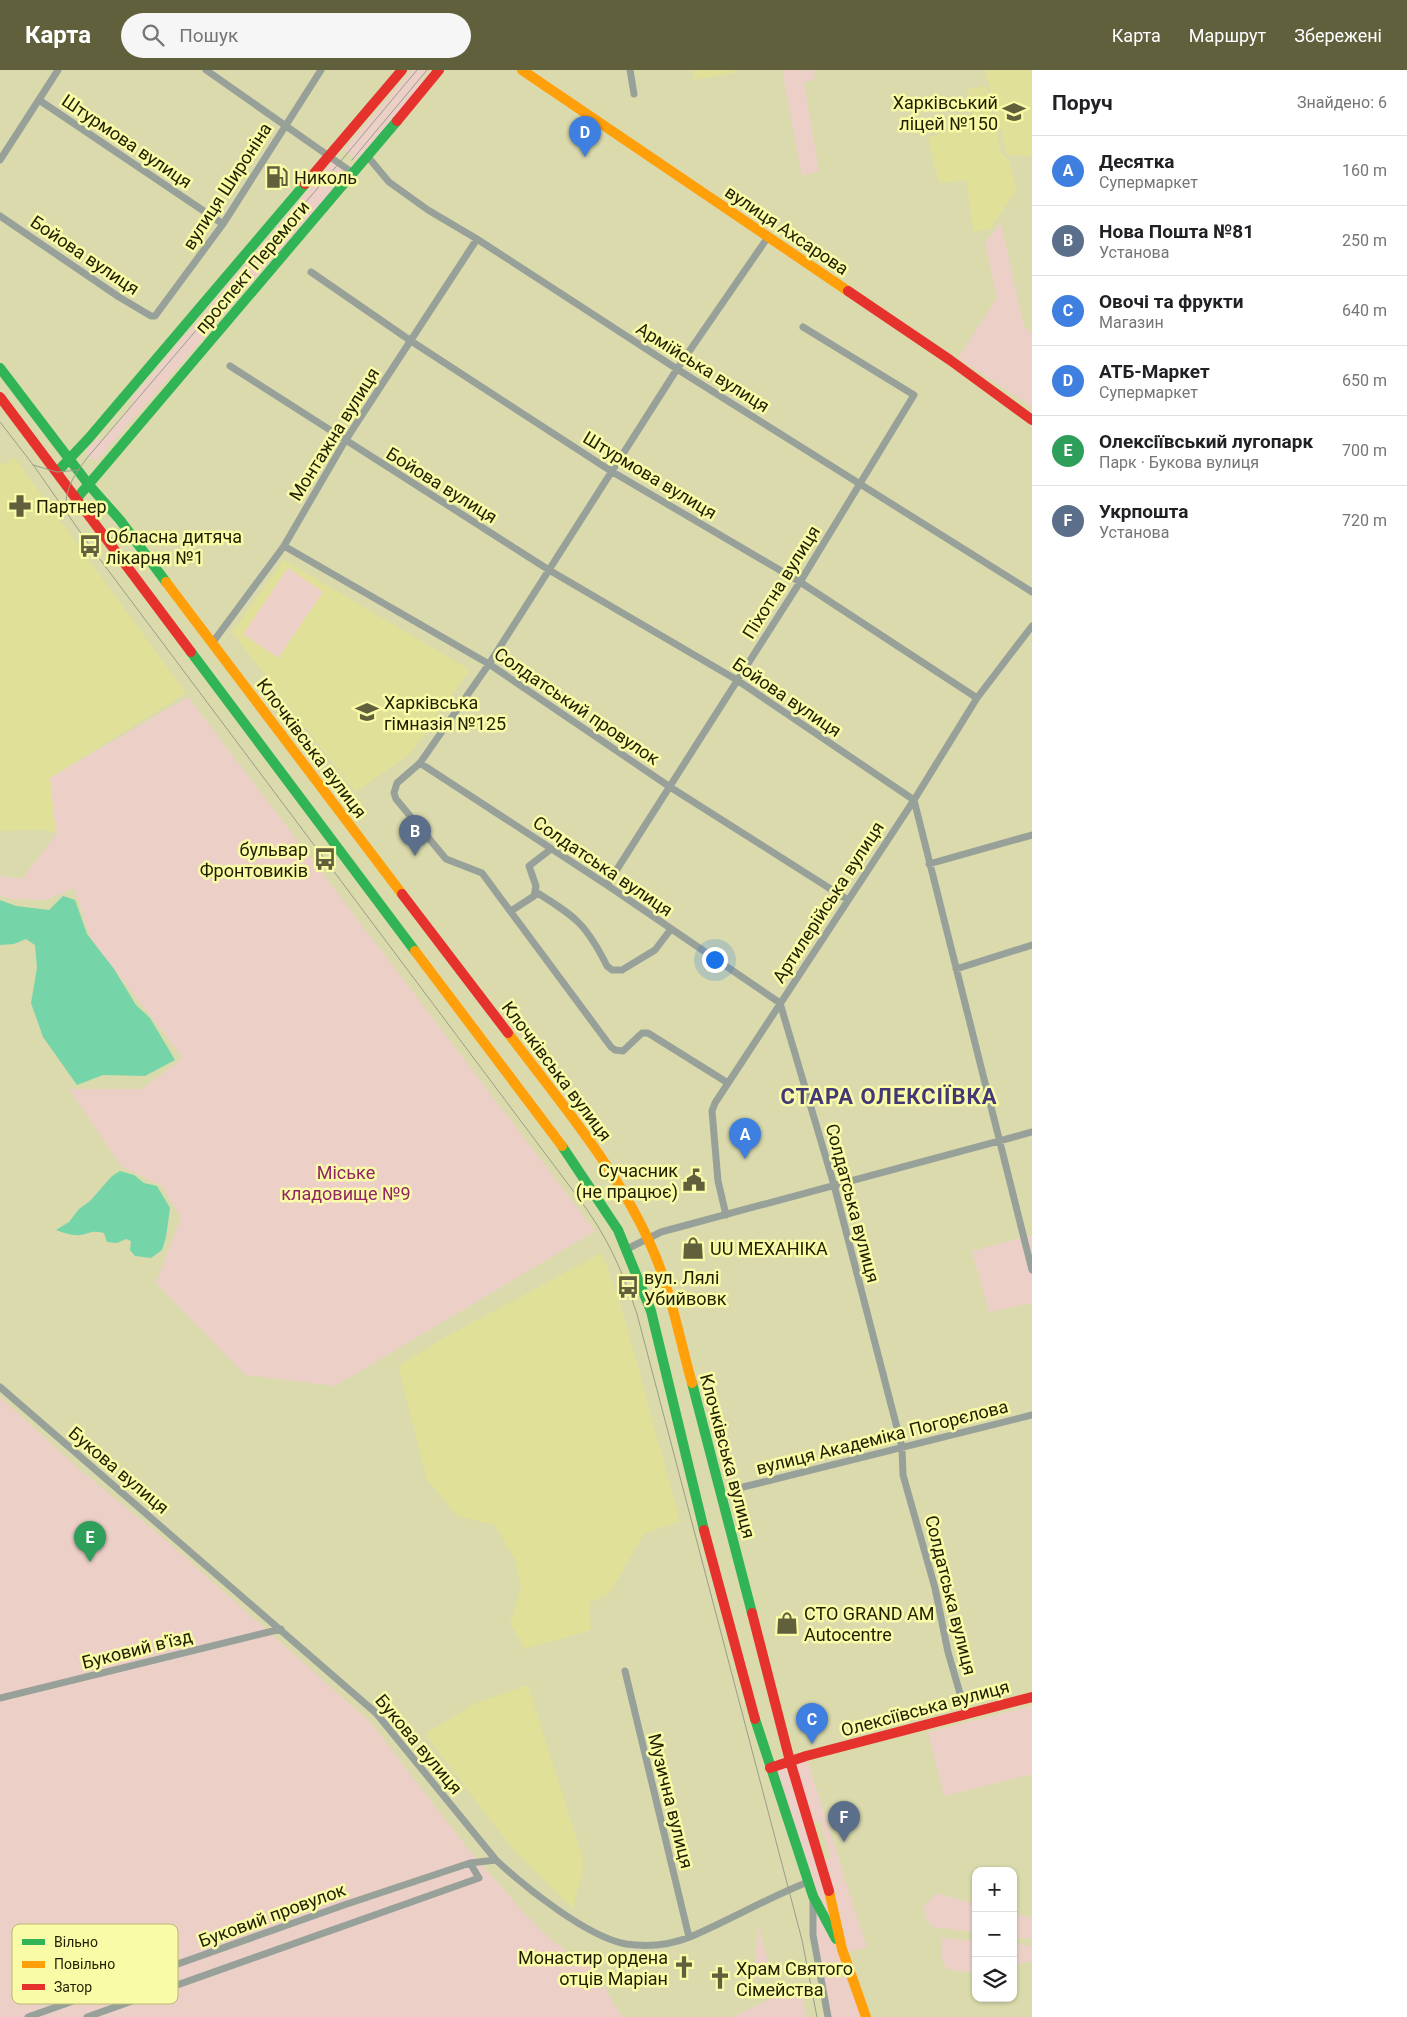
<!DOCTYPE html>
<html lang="uk">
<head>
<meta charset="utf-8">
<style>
  :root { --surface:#fff; --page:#f6f6f6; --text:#202124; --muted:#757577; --line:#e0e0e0; --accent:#61603d }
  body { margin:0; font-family:Roboto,sans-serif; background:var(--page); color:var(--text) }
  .controls { position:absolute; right:15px; bottom:15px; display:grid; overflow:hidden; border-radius:10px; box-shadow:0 1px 4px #0004 }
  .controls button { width:45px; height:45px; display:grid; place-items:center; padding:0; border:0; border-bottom:1px solid var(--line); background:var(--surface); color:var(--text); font:25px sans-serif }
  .you { position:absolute; left:714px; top:889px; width:18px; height:18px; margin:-12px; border:4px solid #fff; border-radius:50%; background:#1a73e8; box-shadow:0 0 0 8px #1a73e833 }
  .badge { display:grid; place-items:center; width:32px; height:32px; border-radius:50%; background:var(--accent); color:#fff; font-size:16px; font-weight:700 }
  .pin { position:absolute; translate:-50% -41px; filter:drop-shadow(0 1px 2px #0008) }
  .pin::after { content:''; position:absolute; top:26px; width:18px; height:15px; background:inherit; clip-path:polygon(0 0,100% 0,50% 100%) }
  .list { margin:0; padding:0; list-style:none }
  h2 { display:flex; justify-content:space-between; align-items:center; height:65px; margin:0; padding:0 20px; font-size:21px }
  h2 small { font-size:16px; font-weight:400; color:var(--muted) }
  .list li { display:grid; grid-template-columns:32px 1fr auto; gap:15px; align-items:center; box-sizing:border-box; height:70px; padding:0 20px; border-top:1px solid var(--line) }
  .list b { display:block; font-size:19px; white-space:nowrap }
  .list p { margin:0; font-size:16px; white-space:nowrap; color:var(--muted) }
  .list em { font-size:16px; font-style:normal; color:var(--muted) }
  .icon { flex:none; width:28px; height:28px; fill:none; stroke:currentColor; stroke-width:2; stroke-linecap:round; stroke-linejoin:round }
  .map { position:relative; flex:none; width:1032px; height:1947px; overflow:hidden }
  header { display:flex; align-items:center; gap:30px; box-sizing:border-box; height:70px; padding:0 25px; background:var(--accent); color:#fff }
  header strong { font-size:24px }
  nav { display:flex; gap:28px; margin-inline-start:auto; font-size:18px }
  .search { width:350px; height:45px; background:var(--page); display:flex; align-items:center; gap:12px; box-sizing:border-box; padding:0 18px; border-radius:28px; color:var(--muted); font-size:19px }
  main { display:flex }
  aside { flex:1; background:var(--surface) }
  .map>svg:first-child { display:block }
  .built { fill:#e0e099 }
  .green { fill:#ecd0c8; fill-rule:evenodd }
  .water { fill:#76d4a9 }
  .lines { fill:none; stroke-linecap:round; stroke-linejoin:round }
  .street { stroke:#98a199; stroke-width:7 }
  .fast { stroke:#30b455; stroke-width:10 }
  .slow { stroke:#ff9f0a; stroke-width:10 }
  .jam { stroke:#e5322d; stroke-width:10 }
  .tram { stroke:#999e88; stroke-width:1 }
  .labels { text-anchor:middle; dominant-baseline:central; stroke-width:5; stroke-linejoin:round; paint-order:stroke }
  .poi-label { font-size:18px; fill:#201f00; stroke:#fafba7; text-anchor:start }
  .street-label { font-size:18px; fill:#201f00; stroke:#fafba7 }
  .park-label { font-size:18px; fill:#912666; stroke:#fafba7 }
  .district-label { font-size:22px; font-weight:bold; letter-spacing:1px; fill:#423875; stroke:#fafba7 }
  .key { fill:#fafba7; stroke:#b9b975; stroke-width:1 }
  .key-label { font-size:14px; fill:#201f00 }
</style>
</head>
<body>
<header>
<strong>Карта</strong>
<div class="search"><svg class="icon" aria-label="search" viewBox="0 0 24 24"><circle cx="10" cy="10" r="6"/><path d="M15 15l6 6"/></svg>Пошук</div>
<nav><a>Карта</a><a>Маршрут</a><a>Збережені</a></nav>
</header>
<main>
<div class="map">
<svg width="1032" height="1947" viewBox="0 0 1032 1947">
  <rect width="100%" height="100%" fill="#dadaad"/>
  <path class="built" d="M 692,0 L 734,0 L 735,3 L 694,10 Z
    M 985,0 L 1032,0 L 1032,86 L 1007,85 Z
    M 986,16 L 1001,83 L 1009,90 L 1017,120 L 990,159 L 974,162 L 966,110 L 939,113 L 928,67 L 974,54 L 967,19 Z
    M 14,387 L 186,623 L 50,708 L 65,751 L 55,762 L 38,759 L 10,761 L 0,760 L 0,391 L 4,395 Z
    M 284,490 L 470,600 L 410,684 L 355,722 L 232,562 Z
    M 602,1183 L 624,1246 L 680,1451 L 644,1464 L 609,1524 L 589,1533 L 591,1560 L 525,1579 L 510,1553 L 521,1519 L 515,1490 L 495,1455 L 457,1446 L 427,1409 L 398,1296 L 449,1265 Z
    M 528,1615 L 584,1793 L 573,1839 L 512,1778 L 425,1664 L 474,1634 Z"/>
  <path class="green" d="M 412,0 L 429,0 L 421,10 L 425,14 L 356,90 L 344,80 Z
    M 782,0 L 813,0 L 815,8 L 804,13 L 819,101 L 802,106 Z
    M 333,91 L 347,103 L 99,388 L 96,390 L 90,388 L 87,383 L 87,379 L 97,368 L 101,371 L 134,332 L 131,329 Z
    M 1001,153 L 1024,257 L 1032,262 L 1032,337 L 958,288 L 997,228 L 985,172 Z
    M 288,498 L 323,522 L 278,588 L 243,564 Z
    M 188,627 L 595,1161 L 335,1316 L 245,1305 L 156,1213 L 181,1148 L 162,1116 L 121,1096 L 69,1019 L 142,1019 L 183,988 L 91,869 L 74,818 L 46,830 L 10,829 L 0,825 L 0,806 L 22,809 L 56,765 L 50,708 Z
    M 1032,1165 L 1032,1233 L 989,1242 L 972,1181 Z
    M 0,1327 L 80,1400 L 169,1473 L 371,1653 L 468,1779 L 526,1845 L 550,1869 L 595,1901 L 622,1947 L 0,1947 Z
    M 1032,1636 L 1032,1704 L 944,1726 L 928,1662 Z
    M 806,1686 L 867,1878 L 849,1882 L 830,1818 L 866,1947 L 828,1947 L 808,1812 L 770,1698 ZM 820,1751 L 831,1788 L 821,1790 L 809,1752 Z
    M 936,1823 L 976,1834 L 976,1862 L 932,1857 L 927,1850 L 923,1838 Z
    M 1013,1843 L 1032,1848 L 1032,1869 L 1013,1867 Z
    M 758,1855 L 772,1905 L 754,1909 Z
    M 942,1868 L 976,1871 L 976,1903 L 946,1899 L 942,1888 Z
    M 1013,1874 L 1032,1876 L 1032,1891 L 1013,1895 Z
    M 800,1915 L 806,1947 L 732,1947 Z"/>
  <path class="water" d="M 63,826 L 75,830 L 87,864 L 114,899 L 136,935 L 150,948 L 175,990 L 145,1006 L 103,1005 L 77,1015 L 43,967 L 31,933 L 37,898 L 35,875 L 26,869 L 14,874 L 0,875 L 0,830 L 16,836 L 49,840 Z
    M 120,1101 L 134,1105 L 144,1113 L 157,1116 L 170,1138 L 166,1167 L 162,1180 L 151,1188 L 135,1186 L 130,1180 L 131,1171 L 126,1169 L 117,1173 L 107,1172 L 104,1163 C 91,1160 92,1163 80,1165 C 72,1166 64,1163 56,1160 L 69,1152 L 79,1139 L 90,1131 L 112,1106 Z"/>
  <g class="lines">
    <path class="street" d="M 206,0 L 353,103
      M 630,0 L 634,24
      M 39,30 L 223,154
      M 368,87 L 389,112 L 428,140 L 477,169 L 677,299 L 1032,522
      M 0,90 L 58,0
      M 0,146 L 119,227 L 151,246 L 155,246 L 223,154 L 321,0
      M 311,202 L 411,271 L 611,401 L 800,512 L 977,628
      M 230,296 L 549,500 L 737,610 L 914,730 L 1032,1200
      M 284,476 L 489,594 L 670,717 L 848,830
      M 213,572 L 284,476 L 345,371 L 477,169
      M 420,693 L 607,815 L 780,933 L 834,1115 L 902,1377 L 903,1405 L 935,1518 L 948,1582 L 966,1644
      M 929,794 L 1032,765
      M 607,815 L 800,512 L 914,325 L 803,257
      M 536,822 C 576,847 586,854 607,896 L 612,900 L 622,900 L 655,880 L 671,859
      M 511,841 L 534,826 L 536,816 L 529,796 L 551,779
      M 956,899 L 1032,875
      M 728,1013 L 648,963 L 642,963 L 623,981 L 615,980 L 611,977 L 482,803 L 446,789 L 396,729 L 394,723 L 397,713 L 420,693 L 489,594 L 677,299 L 768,167
      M 726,1145 L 718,1111 L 712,1041 L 715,1033 L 914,730 L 977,628 L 1032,556
      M 627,1179 L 661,1162 L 1032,1062
      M 0,1317 L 376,1643 L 496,1790 C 525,1817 587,1867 626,1874 C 647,1877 670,1875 690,1867 C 730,1850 767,1828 808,1812
      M 739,1418 L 1032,1345
      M 625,1601 L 689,1867
      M 0,1628 L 281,1559
      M 813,1829 L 813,1865 L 828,1947
      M 28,1947 L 344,1835 L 470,1793 L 496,1790
      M 87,1947 L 479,1808 L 470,1793"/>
    <path class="fast" d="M 0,298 L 89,415 L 120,450 L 166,512
      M 57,402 L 89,368 L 305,114
      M 77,428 L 397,51
      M 191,582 L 415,881
      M 562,1076 L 618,1160 L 651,1241 L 704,1460
      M 692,1313 L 752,1543
      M 755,1649 L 813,1826 L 836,1869"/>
    <path class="slow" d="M 522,0 L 848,221
      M 166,512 L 402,824
      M 415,881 L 562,1076
      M 508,963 C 561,1033 621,1103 655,1185 C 672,1226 680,1271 692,1313
      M 829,1821 L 842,1879 L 866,1947"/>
    <path class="jam" d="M 397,51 L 439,0
      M 305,114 L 402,0
      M 848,221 L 950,290 L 1032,350
      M 0,327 L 191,582
      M 402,824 L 508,963
      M 704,1460 L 755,1649
      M 752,1543 L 790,1691 L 829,1821
      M 770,1698 L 806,1686 L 1032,1627"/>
    <path class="tram" d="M 352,90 L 427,0
      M 0,352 L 34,396 L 90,476 L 583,1134 C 609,1170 623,1203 637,1244 L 802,1870 L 817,1947
      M 33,395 L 57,402 L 79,400
      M 66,442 C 64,420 74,405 87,388 L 340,92 L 417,0"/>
  </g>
  <defs>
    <symbol id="school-bare" viewBox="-9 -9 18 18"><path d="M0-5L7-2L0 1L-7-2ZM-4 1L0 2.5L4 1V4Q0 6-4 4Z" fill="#61603d" stroke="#fafba7" stroke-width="2.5" paint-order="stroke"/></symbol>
    <symbol id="fuel-bare" viewBox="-9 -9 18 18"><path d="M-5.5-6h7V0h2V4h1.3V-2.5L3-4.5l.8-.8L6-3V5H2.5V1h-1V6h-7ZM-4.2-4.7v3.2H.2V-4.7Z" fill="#61603d" stroke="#fafba7" stroke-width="2.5" paint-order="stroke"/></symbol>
    <symbol id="pharmacy-bare" viewBox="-9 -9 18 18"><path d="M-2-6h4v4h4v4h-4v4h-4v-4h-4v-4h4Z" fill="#61603d" stroke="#fafba7" stroke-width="2.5" paint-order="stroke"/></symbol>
    <symbol id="bus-bare" viewBox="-9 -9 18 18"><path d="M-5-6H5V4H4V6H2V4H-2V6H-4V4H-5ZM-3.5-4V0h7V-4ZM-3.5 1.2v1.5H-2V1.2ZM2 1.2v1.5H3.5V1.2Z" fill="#61603d" stroke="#fafba7" stroke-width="2.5" paint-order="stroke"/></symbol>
    <symbol id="civic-bare" viewBox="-9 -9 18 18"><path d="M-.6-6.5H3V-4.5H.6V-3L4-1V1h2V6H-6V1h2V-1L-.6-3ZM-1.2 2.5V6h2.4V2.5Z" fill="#61603d" stroke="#fafba7" stroke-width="2.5" paint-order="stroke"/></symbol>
    <symbol id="shop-bare" viewBox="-9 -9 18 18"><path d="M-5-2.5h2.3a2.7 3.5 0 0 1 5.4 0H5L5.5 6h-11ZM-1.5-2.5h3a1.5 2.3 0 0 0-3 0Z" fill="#61603d" stroke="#fafba7" stroke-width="2.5" paint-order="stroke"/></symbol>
    <symbol id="church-bare" viewBox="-9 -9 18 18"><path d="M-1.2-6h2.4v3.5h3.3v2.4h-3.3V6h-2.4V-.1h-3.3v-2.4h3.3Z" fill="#61603d" stroke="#fafba7" stroke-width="2.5" paint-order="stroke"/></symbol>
  </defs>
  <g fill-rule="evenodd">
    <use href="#school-bare" x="998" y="26" width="32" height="32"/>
    <use href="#fuel-bare" x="261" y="91" width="32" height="32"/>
    <use href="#pharmacy-bare" x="4" y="420" width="32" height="32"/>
    <use href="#bus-bare" x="74" y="460" width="32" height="32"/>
    <use href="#school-bare" x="351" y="626" width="32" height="32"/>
    <use href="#bus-bare" x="309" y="773" width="32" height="32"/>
    <use href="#civic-bare" x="678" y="1094" width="32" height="32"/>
    <use href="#shop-bare" x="677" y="1162" width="32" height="32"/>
    <use href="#bus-bare" x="612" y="1201" width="32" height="32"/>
    <use href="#shop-bare" x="771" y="1537" width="32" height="32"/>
    <use href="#church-bare" x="668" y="1881" width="32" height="32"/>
    <use href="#church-bare" x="704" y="1892" width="32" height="32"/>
  </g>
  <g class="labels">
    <g class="poi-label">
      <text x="998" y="32" text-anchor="end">Харківський<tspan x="998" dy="21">ліцей №150</tspan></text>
      <text x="294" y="107">Николь</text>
      <text x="36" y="436">Партнер</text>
      <text x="106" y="466">Обласна дитяча<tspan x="106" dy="21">лікарня №1</tspan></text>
      <text x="384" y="632">Харківська<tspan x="384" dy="21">гімназія №125</tspan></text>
      <text x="308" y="779" text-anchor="end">бульвар<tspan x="308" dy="21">Фронтовиків</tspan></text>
      <text x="678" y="1100" text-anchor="end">Сучасник<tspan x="678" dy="21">(не працює)</tspan></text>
      <text x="710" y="1178">UU МЕХАНІКА</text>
      <text x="644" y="1207">вул. Лялі<tspan x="644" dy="21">Убийвовк</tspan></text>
      <text x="804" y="1543">СТО GRAND AM<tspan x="804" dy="21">Autocentre</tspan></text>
      <text x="668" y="1887" text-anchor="end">Монастир ордена<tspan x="668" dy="21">отців Маріан</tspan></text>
      <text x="736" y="1898">Храм Святого<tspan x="736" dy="21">Сімейства</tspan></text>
    </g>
    <g class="street-label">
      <text transform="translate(127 71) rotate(34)">Штурмова вулиця</text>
      <text transform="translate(227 116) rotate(-57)">вулиця Широніна</text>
      <text transform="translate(787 160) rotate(34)">вулиця Ахсарова</text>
      <text transform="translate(85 185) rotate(34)">Бойова вулиця</text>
      <text transform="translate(252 197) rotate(-50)">проспект Перемоги</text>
      <text transform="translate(703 297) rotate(32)">Армійська вулиця</text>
      <text transform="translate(334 364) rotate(-58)">Монтажна вулиця</text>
      <text transform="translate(650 405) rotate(31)">Штурмова вулиця</text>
      <text transform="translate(442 415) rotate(32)">Бойова вулиця</text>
      <text transform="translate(781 512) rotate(-58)">Піхотна вулиця</text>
      <text transform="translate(787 627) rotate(34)">Бойова вулиця</text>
      <text transform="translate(577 636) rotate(34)">Солдатський провулок</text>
      <text transform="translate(312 678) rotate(53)">Клочківська вулиця</text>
      <text transform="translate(603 796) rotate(34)">Солдатська вулиця</text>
      <text transform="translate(828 832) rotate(-57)">Артилерійська вулиця</text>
      <text transform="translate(557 1001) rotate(53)">Клочківська вулиця</text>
      <text transform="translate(853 1133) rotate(75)">Солдатська вулиця</text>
      <text transform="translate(882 1367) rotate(-14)">вулиця Академіка Погорєлова</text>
      <text transform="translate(728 1386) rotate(75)">Клочківська вулиця</text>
      <text transform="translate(119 1400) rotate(40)">Букова вулиця</text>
      <text transform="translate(951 1525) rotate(76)">Солдатська вулиця</text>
      <text transform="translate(137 1579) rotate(-14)">Буковий в'їзд</text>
      <text transform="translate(925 1638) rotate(-15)">Олексіївська вулиця</text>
      <text transform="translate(419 1674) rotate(50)">Букова вулиця</text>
      <text transform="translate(671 1731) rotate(76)">Музична вулиця</text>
      <text transform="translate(272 1845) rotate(-20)">Буковий провулок</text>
    </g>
    <g class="park-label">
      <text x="346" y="1102">Міське<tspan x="346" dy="21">кладовище №9</tspan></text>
    </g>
    <g class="district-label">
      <text x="889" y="1026">СТАРА ОЛЕКСІЇВКА</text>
    </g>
  </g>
  <rect x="12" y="1854" width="166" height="80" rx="8" class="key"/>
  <rect x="22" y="1869" width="23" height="6" fill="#30b455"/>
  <rect x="22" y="1891" width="23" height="7" fill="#ff9f0a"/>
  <rect x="22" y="1914" width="23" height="6" fill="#e5322d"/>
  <g class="key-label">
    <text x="54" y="1877">Вільно</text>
    <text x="54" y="1899">Повільно</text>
    <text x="54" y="1922">Затор</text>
  </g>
</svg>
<div class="controls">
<button>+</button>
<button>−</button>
<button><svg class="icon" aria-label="layers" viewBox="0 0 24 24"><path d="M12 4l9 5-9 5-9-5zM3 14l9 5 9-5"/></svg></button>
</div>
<div class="you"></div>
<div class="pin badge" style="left:745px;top:1089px;background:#3f7fe0">A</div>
<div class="pin badge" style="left:415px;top:786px;background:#5c6f8a">B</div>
<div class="pin badge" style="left:812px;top:1674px;background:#3f7fe0">C</div>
<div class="pin badge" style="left:585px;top:87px;background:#3f7fe0">D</div>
<div class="pin badge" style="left:90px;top:1492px;background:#2e9e5b">E</div>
<div class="pin badge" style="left:844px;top:1772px;background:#5c6f8a">F</div>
</div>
<aside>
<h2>Поруч<small>Знайдено: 6</small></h2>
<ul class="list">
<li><span class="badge" style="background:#3f7fe0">A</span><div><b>Десятка</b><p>Супермаркет</p></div><em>160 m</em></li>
<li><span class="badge" style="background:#5c6f8a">B</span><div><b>Нова Пошта №81</b><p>Установа</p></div><em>250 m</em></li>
<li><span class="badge" style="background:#3f7fe0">C</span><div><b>Овочі та фрукти</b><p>Магазин</p></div><em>640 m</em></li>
<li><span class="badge" style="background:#3f7fe0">D</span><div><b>АТБ-Маркет</b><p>Супермаркет</p></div><em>650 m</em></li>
<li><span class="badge" style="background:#2e9e5b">E</span><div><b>Олексіївський лугопарк</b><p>Парк · Букова вулиця</p></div><em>700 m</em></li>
<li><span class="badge" style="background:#5c6f8a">F</span><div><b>Укрпошта</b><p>Установа</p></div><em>720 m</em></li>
</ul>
</aside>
</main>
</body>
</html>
